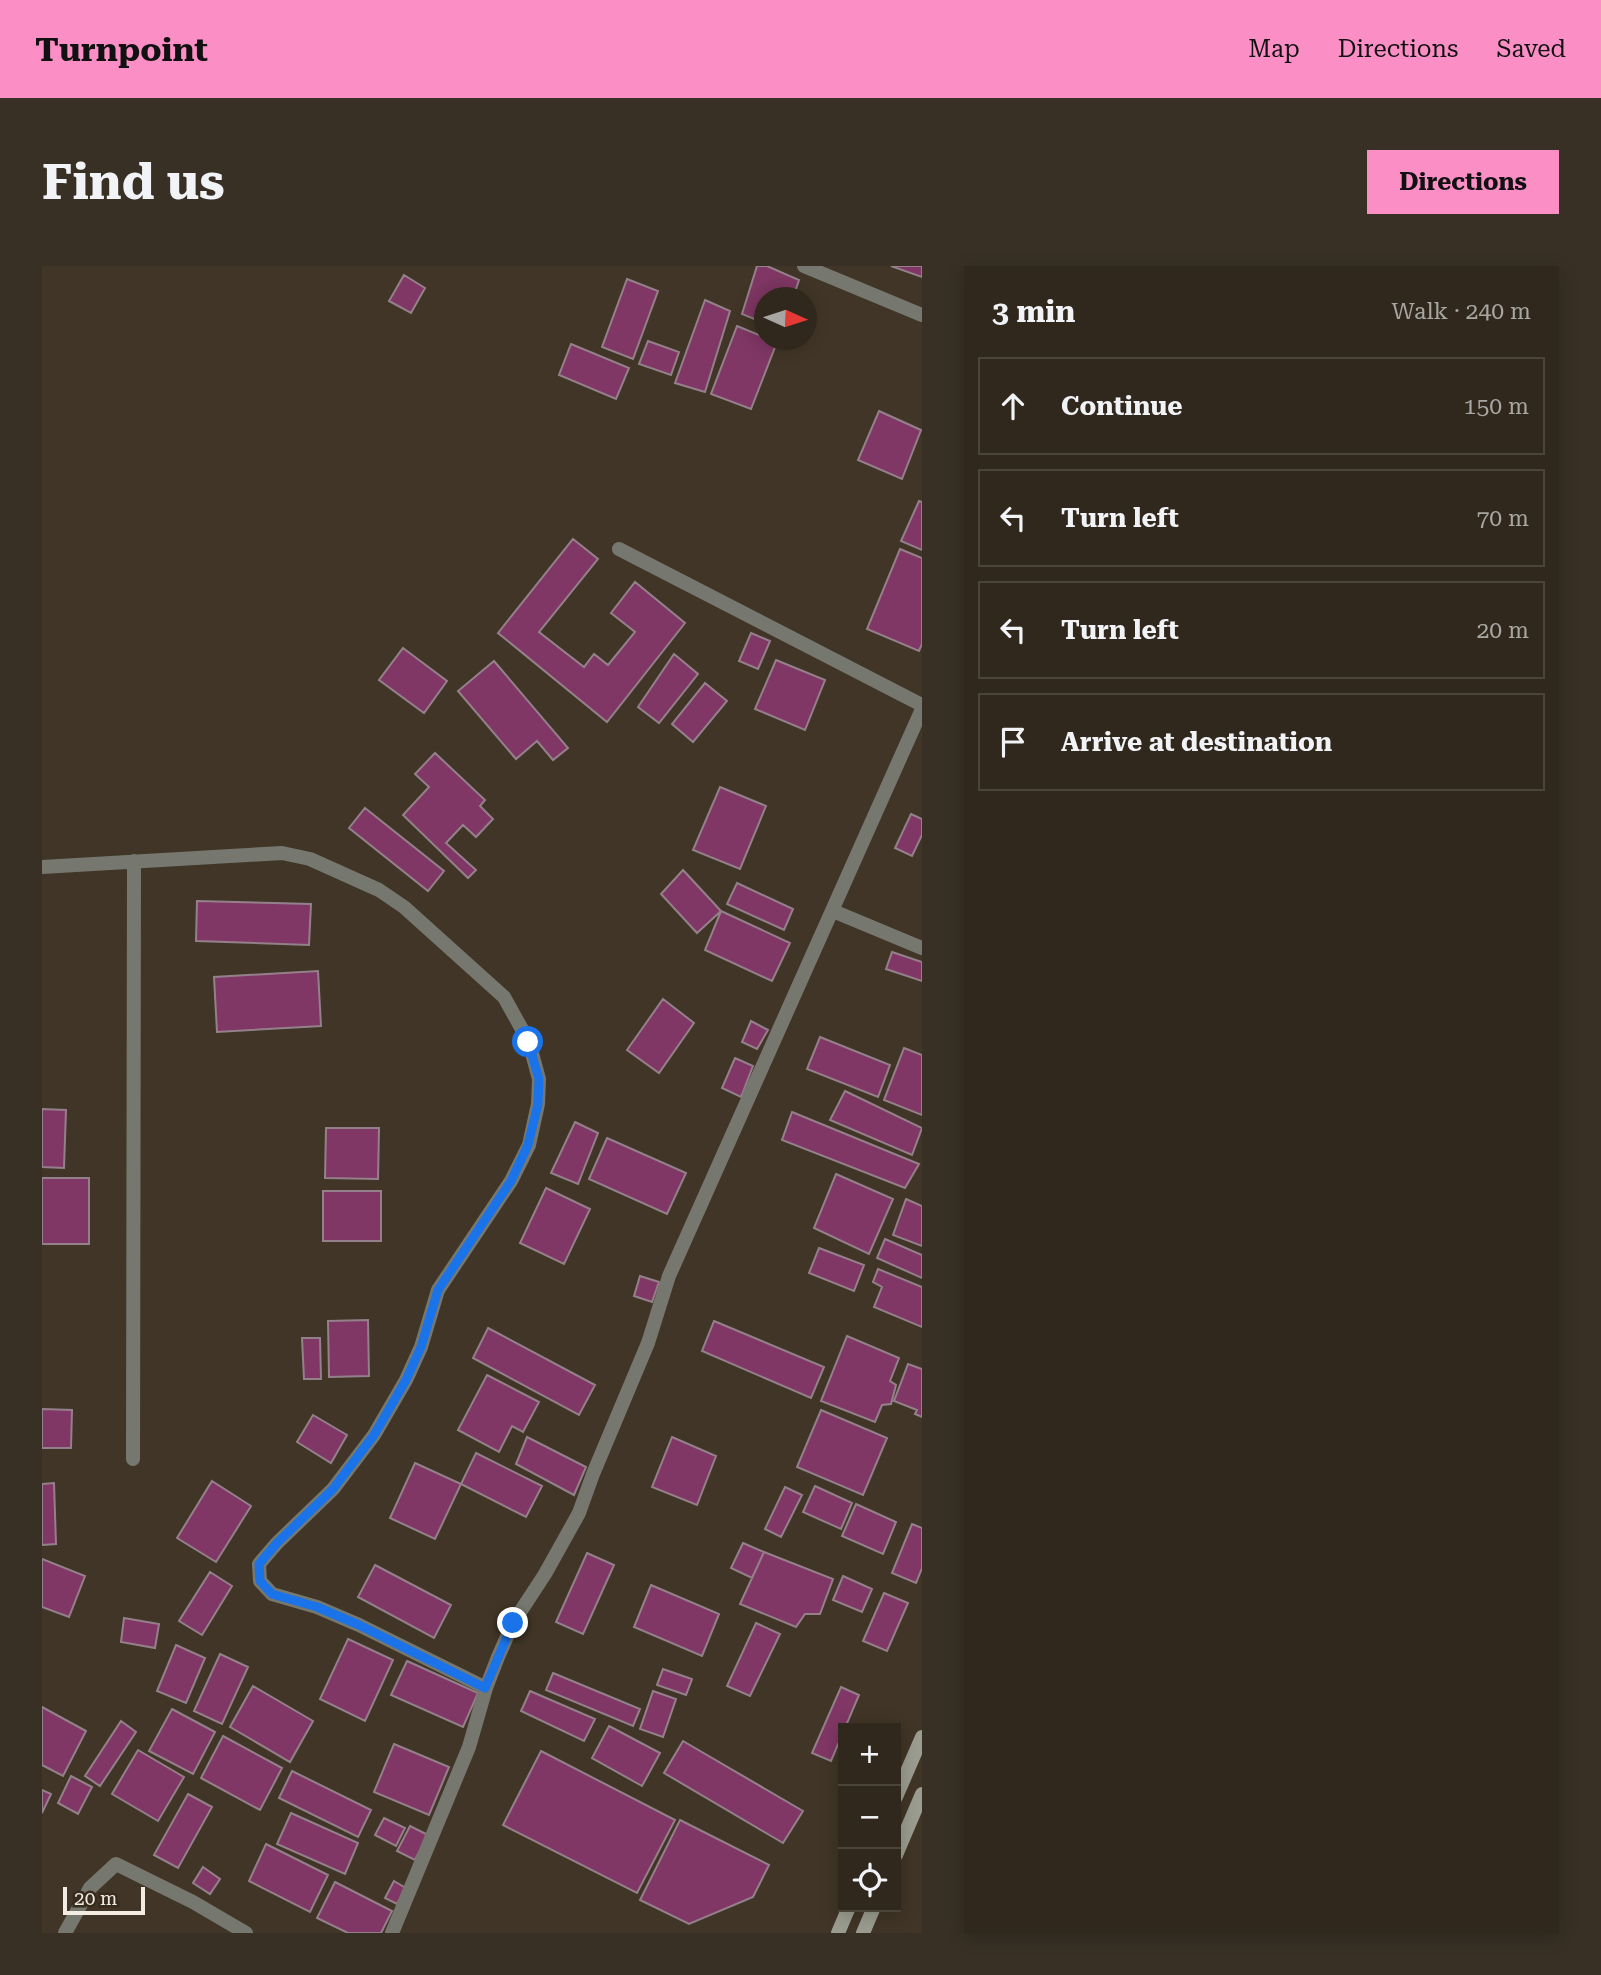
<!DOCTYPE html>
<html lang="en">
<head>
<meta charset="utf-8">
<style>
  :root { --surface:#30281c; --page:#383025; --text:#f1f3f6; --muted:#a8a6a3; --line:#4b443b; --accent:#fb8fc5 }
  body { margin:0; font-family:"Roboto Serif",serif; background:var(--page); color:var(--text) }
  .controls { position:absolute; right:21px; bottom:21px; display:grid; overflow:hidden; border-radius:0px; box-shadow:0 4px 18px #0003 }
  .controls button { width:63px; height:63px; display:grid; place-items:center; padding:0; border:0; border-bottom:2px solid var(--line); background:var(--surface); color:var(--text); font:35px sans-serif }
  .compass { position:absolute; left:712px; top:21px; width:63px; height:63px; border-radius:50%; background:var(--surface); box-shadow:0 4px 18px #0003; rotate:93deg }
  .scale { position:absolute; left:21px; bottom:18px; width:82px; box-sizing:border-box; padding-left:7px; border:4px solid #f3ece3; border-top:0; font-size:19px; line-height:24px; white-space:nowrap; color:#f3ece3; -webkit-text-stroke:5px #362b1d; paint-order:stroke }
  .stop { position:absolute; width:21px; height:21px; margin:-16px; border:5px solid #1a73e8; border-radius:50%; background:#fff }
  .stop.end { background:#1a73e8; border-color:#fff; box-shadow:0 2px 7px #0008 }
  .list { margin:0; padding:0; list-style:none }
  h2 { display:flex; justify-content:space-between; align-items:center; height:91px; margin:0; padding:0 28px; font-size:30px }
  h2 small { font-size:23px; font-weight:400; color:var(--muted) }
  .list li { display:grid; grid-template-columns:46px 1fr auto; gap:21px; align-items:center; box-sizing:border-box; height:98px; margin:0 14px 14px; padding:0 14px; border:2px solid var(--line); border-radius:0px }
  .list b { display:block; font-size:26px; white-space:nowrap }
  .list em { font-size:23px; font-style:normal; color:var(--muted) }
  .icon { flex:none; width:38px; height:38px; fill:none; stroke:currentColor; stroke-width:2; stroke-linecap:round; stroke-linejoin:round }
  .map { position:relative; flex:none; width:880px; height:1667px; overflow:hidden; border-radius:0px }
  header { display:flex; align-items:center; gap:42px; box-sizing:border-box; height:98px; padding:0 35px; background:var(--accent); color:#111 }
  header strong { font-size:33px }
  nav { display:flex; gap:38px; margin-inline-start:auto; font-size:24px }
  .intro { display:flex; align-items:center; justify-content:space-between; box-sizing:border-box; height:168px; padding:0 42px }
  h1 { margin:0; font-size:49px }
  .button { padding:18px 32px; border-radius:0px; background:var(--accent); color:#111; font-size:24px; font-weight:700 }
  main { display:flex; gap:42px; padding:0 42px }
  aside { flex:1; background:var(--surface); border-radius:0px; box-shadow:0 4px 18px #0003 }
  .map>svg:first-child { display:block }
  .building { fill:#813765; stroke:#94808a; stroke-width:2 }
  .lines { fill:none; stroke-linecap:round; stroke-linejoin:round }
  .minor { stroke:#767870; stroke-width:14 }
  .secondary { stroke:#9a9d8f; stroke-width:14 }
  .route { stroke:#1a73e8; stroke-width:9 }
</style>
</head>
<body>
<header>
<strong>Turnpoint</strong>
<nav><a>Map</a><a>Directions</a><a>Saved</a></nav>
</header>
<div class="intro"><h1>Find us</h1><a class="button">Directions</a></div>
<main>
<div class="map">
<svg width="880" height="1667" viewBox="0 0 880 1667">
  <rect width="100%" height="100%" fill="#403526"/>
  <path class="building" d="M 715,0 L 725,0 L 757,14 L 751,32 L 722,32 L 722,57 L 700,48 Z
    M 849,0 L 880,0 L 880,11 Z
    M 362,9 L 383,22 L 369,47 L 347,35 Z
    M 585,13 L 616,25 L 591,93 L 560,81 Z
    M 663,34 L 688,45 L 663,126 L 633,117 Z
    M 695,60 L 722,71 L 722,74 L 735,76 L 709,143 L 669,128 Z
    M 606,75 L 637,86 L 629,109 L 597,98 Z
    M 529,78 L 587,102 L 574,133 L 517,109 Z
    M 837,145 L 879,164 L 860,213 L 816,194 Z
    M 877,235 L 880,236 L 880,284 L 859,275 Z
    M 531,273 L 556,293 L 497,366 L 542,401 L 552,388 L 566,399 L 593,366 L 569,347 L 593,316 L 643,357 L 565,456 L 456,367 Z
    M 858,283 L 880,292 L 880,378 L 877,385 L 825,363 Z
    M 709,367 L 728,375 L 716,403 L 697,395 Z
    M 361,382 L 405,415 L 382,447 L 337,414 Z
    M 632,388 L 656,408 L 617,457 L 596,441 Z
    M 734,394 L 783,414 L 763,464 L 713,443 Z
    M 452,395 L 526,482 L 511,494 L 495,475 L 474,493 L 416,425 Z
    M 663,417 L 685,435 L 651,476 L 630,458 Z
    M 393,487 L 443,534 L 438,540 L 451,553 L 434,571 L 421,559 L 404,577 L 434,604 L 426,612 L 361,549 L 387,521 L 373,508 Z
    M 678,521 L 724,540 L 698,603 L 651,584 Z
    M 323,542 L 402,605 L 386,625 L 307,562 Z
    M 869,548 L 880,553 L 880,569 L 870,590 L 853,582 Z
    M 641,604 L 679,645 L 655,667 L 619,628 Z
    M 695,617 L 751,643 L 742,664 L 685,638 Z
    M 155,635 L 269,638 L 267,679 L 154,675 Z
    M 679,645 L 748,677 L 730,715 L 663,684 Z
    M 850,686 L 880,696 L 880,715 L 844,703 Z
    M 276,705 L 279,760 L 175,766 L 172,711 Z
    M 621,733 L 652,757 L 617,807 L 585,784 Z
    M 709,755 L 726,764 L 715,783 L 700,776 Z
    M 778,771 L 848,799 L 836,831 L 765,803 Z
    M 862,782 L 880,789 L 880,849 L 842,834 Z
    M 693,792 L 711,800 L 699,831 L 680,822 Z
    M 803,825 L 880,862 L 870,889 L 788,854 Z
    M 0,843 L 24,844 L 22,902 L 0,901 Z
    M 750,846 L 877,898 L 863,922 L 740,874 Z
    M 533,856 L 556,867 L 536,918 L 509,907 Z
    M 284,862 L 337,862 L 336,913 L 283,912 Z
    M 565,872 L 644,907 L 625,948 L 547,913 Z
    M 794,908 L 851,933 L 827,988 L 772,962 Z
    M 0,912 L 47,912 L 47,978 L 0,978 Z
    M 504,922 L 548,943 L 522,998 L 478,977 Z
    M 281,925 L 339,925 L 339,975 L 281,975 Z
    M 864,933 L 880,940 L 880,980 L 851,969 Z
    M 843,973 L 880,989 L 880,1012 L 835,992 Z
    M 777,982 L 822,999 L 812,1025 L 767,1007 Z
    M 836,1003 L 880,1021 L 880,1061 L 832,1041 L 840,1021 L 831,1016 Z
    M 598,1010 L 617,1016 L 610,1036 L 592,1030 Z
    M 326,1054 L 327,1110 L 287,1111 L 286,1055 Z
    M 672,1055 L 782,1101 L 769,1132 L 660,1085 Z
    M 446,1062 L 553,1119 L 537,1149 L 431,1092 Z
    M 805,1070 L 857,1092 L 848,1115 L 854,1119 L 849,1138 L 840,1139 L 833,1156 L 779,1135 Z
    M 260,1072 L 278,1072 L 279,1113 L 262,1113 Z
    M 866,1098 L 880,1103 L 880,1151 L 873,1148 L 875,1144 L 852,1135 Z
    M 445,1109 L 497,1136 L 481,1166 L 470,1160 L 457,1186 L 416,1164 Z
    M 0,1143 L 30,1144 L 29,1182 L 0,1182 Z
    M 779,1144 L 845,1172 L 821,1229 L 755,1201 Z
    M 271,1149 L 305,1169 L 289,1197 L 255,1176 Z
    M 485,1171 L 544,1201 L 532,1229 L 474,1198 Z
    M 630,1171 L 674,1190 L 655,1239 L 610,1221 Z
    M 434,1187 L 500,1220 L 484,1251 L 419,1218 Z
    M 373,1197 L 419,1218 L 393,1273 L 348,1252 Z
    M 170,1215 L 209,1240 L 174,1296 L 135,1272 Z
    M 12,1217 L 14,1278 L 0,1279 L 0,1218 Z
    M 773,1220 L 810,1237 L 799,1263 L 761,1246 Z
    M 743,1221 L 760,1229 L 739,1271 L 723,1263 Z
    M 814,1238 L 854,1256 L 841,1288 L 800,1270 Z
    M 870,1258 L 880,1262 L 880,1302 L 874,1317 L 850,1307 Z
    M 701,1277 L 722,1286 L 710,1312 L 689,1302 Z
    M 722,1286 L 791,1313 L 778,1348 L 763,1348 L 754,1361 L 698,1338 Z
    M 545,1287 L 572,1299 L 541,1368 L 514,1356 Z
    M 0,1293 L 43,1310 L 27,1351 L 0,1341 Z
    M 333,1299 L 409,1339 L 392,1372 L 316,1331 Z
    M 168,1306 L 190,1320 L 160,1369 L 137,1355 Z
    M 801,1310 L 830,1323 L 820,1346 L 791,1334 Z
    M 609,1319 L 677,1348 L 660,1390 L 592,1361 Z
    M 842,1327 L 866,1337 L 845,1385 L 821,1375 Z
    M 82,1352 L 117,1358 L 113,1382 L 79,1376 Z
    M 714,1357 L 738,1368 L 708,1430 L 685,1420 Z
    M 306,1373 L 351,1394 L 323,1455 L 278,1433 Z
    M 134,1379 L 163,1392 L 144,1437 L 115,1425 Z
    M 178,1388 L 206,1401 L 180,1458 L 152,1445 Z
    M 365,1395 L 436,1427 L 421,1461 L 349,1429 Z
    M 621,1403 L 650,1413 L 644,1429 L 615,1419 Z
    M 511,1407 L 598,1443 L 591,1460 L 504,1424 Z
    M 211,1420 L 271,1455 L 248,1496 L 188,1461 Z
    M 799,1421 L 817,1429 L 789,1495 L 770,1487 Z
    M 488,1425 L 553,1453 L 542,1475 L 479,1445 Z
    M 611,1425 L 634,1433 L 621,1471 L 598,1463 Z
    M 0,1441 L 44,1465 L 21,1510 L 0,1499 Z
    M 130,1443 L 173,1466 L 151,1508 L 107,1485 Z
    M 79,1455 L 94,1466 L 58,1520 L 43,1510 Z
    M 567,1460 L 618,1487 L 600,1520 L 550,1492 Z
    M 181,1470 L 240,1502 L 218,1544 L 159,1512 Z
    M 641,1475 L 761,1545 L 741,1577 L 622,1507 Z
    M 352,1478 L 407,1501 L 387,1549 L 332,1526 Z
    M 96,1484 L 142,1511 L 116,1555 L 70,1528 Z
    M 499,1485 L 633,1554 L 595,1627 L 461,1559 Z
    M 250,1505 L 329,1544 L 316,1571 L 237,1532 Z
    M 29,1510 L 50,1521 L 36,1548 L 16,1537 Z
    M 0,1524 L 9,1528 L 0,1547 Z
    M 146,1528 L 170,1541 L 136,1602 L 112,1589 Z
    M 249,1547 L 316,1577 L 303,1608 L 235,1578 Z
    M 342,1552 L 363,1562 L 354,1580 L 333,1569 Z
    M 638,1554 L 727,1599 L 711,1631 L 647,1658 L 598,1634 Z
    M 368,1560 L 386,1569 L 373,1594 L 355,1585 Z
    M 224,1578 L 286,1609 L 268,1646 L 207,1615 Z
    M 161,1601 L 178,1613 L 168,1628 L 151,1617 Z
    M 352,1615 L 364,1622 L 355,1638 L 343,1632 Z
    M 293,1616 L 350,1645 L 339,1667 L 306,1667 L 275,1652 Z"/>
  <g class="lines">
    <path class="minor" d="M 762,0 L 880,49
      M 577,283 L 880,439
      M 0,601 L 240,587 L 268,593 L 337,624 L 362,641 L 462,731 L 487,776 L 497,813 L 496,838 L 487,879 L 469,915 L 396,1024 L 379,1081 L 364,1114 L 332,1169 L 291,1223 L 235,1277 L 217,1298 L 218,1315 L 230,1328 L 275,1341 L 317,1359 L 444,1422
      M 791,645 L 880,682
      M 91,1193 L 92,595
      M 23,1667 L 48,1622 L 74,1598 L 151,1636 L 204,1667
      M 350,1667 L 427,1481 L 444,1422 L 456,1391 L 471,1357 L 503,1308 L 537,1247 L 551,1208 L 606,1077 L 627,1010 L 880,443"/>
    <path class="secondary" d="M 854,1531 L 880,1471
      M 854,1589 L 880,1528
      M 796,1667 L 807,1641
      M 821,1667 L 832,1641"/>
  </g>
  <g class="lines">
    <path class="route" d="M 471,1357 L 443,1422 L 317,1359 L 275,1341 L 230,1328 L 218,1315 L 217,1298 L 235,1277 L 291,1223 L 332,1169 L 364,1114 L 379,1081 L 396,1024 L 469,915 L 486,879 L 496,838 L 497,813 L 486,776"/>
  </g>
</svg>
<div class="controls">
<button>+</button>
<button>−</button>
<button><svg class="icon" aria-label="locate" viewBox="0 0 24 24"><circle cx="12" cy="12" r="6"/><path d="M12 2v4M12 18v4M2 12h4M18 12h4"/></svg></button>
</div>
<svg class="compass" viewBox="-18 -18 36 36"><path d="M0-13l5 13h-10z" fill="#e53935"/><path d="M0 13l5-13h-10z" fill="#a8a6a3"/></svg>
<div class="scale">20 m</div>
<div class="stop" style="left:486px;top:776px"></div>
<div class="stop end" style="left:471px;top:1357px"></div>
</div>
<aside>
<h2>3 min<small>Walk · 240 m</small></h2>
<ul class="list">
<li><svg class="icon" aria-label="ahead" viewBox="0 0 24 24"><path d="M12 20V5M6 11l6-6 6 6"/></svg><div><b>Continue</b></div><em>150 m</em></li>
<li><svg class="icon" aria-label="left" viewBox="0 0 24 24"><path d="M17 20v-9H6M10 6l-5 5 5 5"/></svg><div><b>Turn left</b></div><em>70 m</em></li>
<li><svg class="icon" aria-label="left" viewBox="0 0 24 24"><path d="M17 20v-9H6M10 6l-5 5 5 5"/></svg><div><b>Turn left</b></div><em>20 m</em></li>
<li><svg class="icon" aria-label="arrive" viewBox="0 0 24 24"><path d="M6 21V4h12l-3 4 3 4H6"/></svg><div><b>Arrive at destination</b></div></li>
</ul>
</aside>
</main>
</body>
</html>
